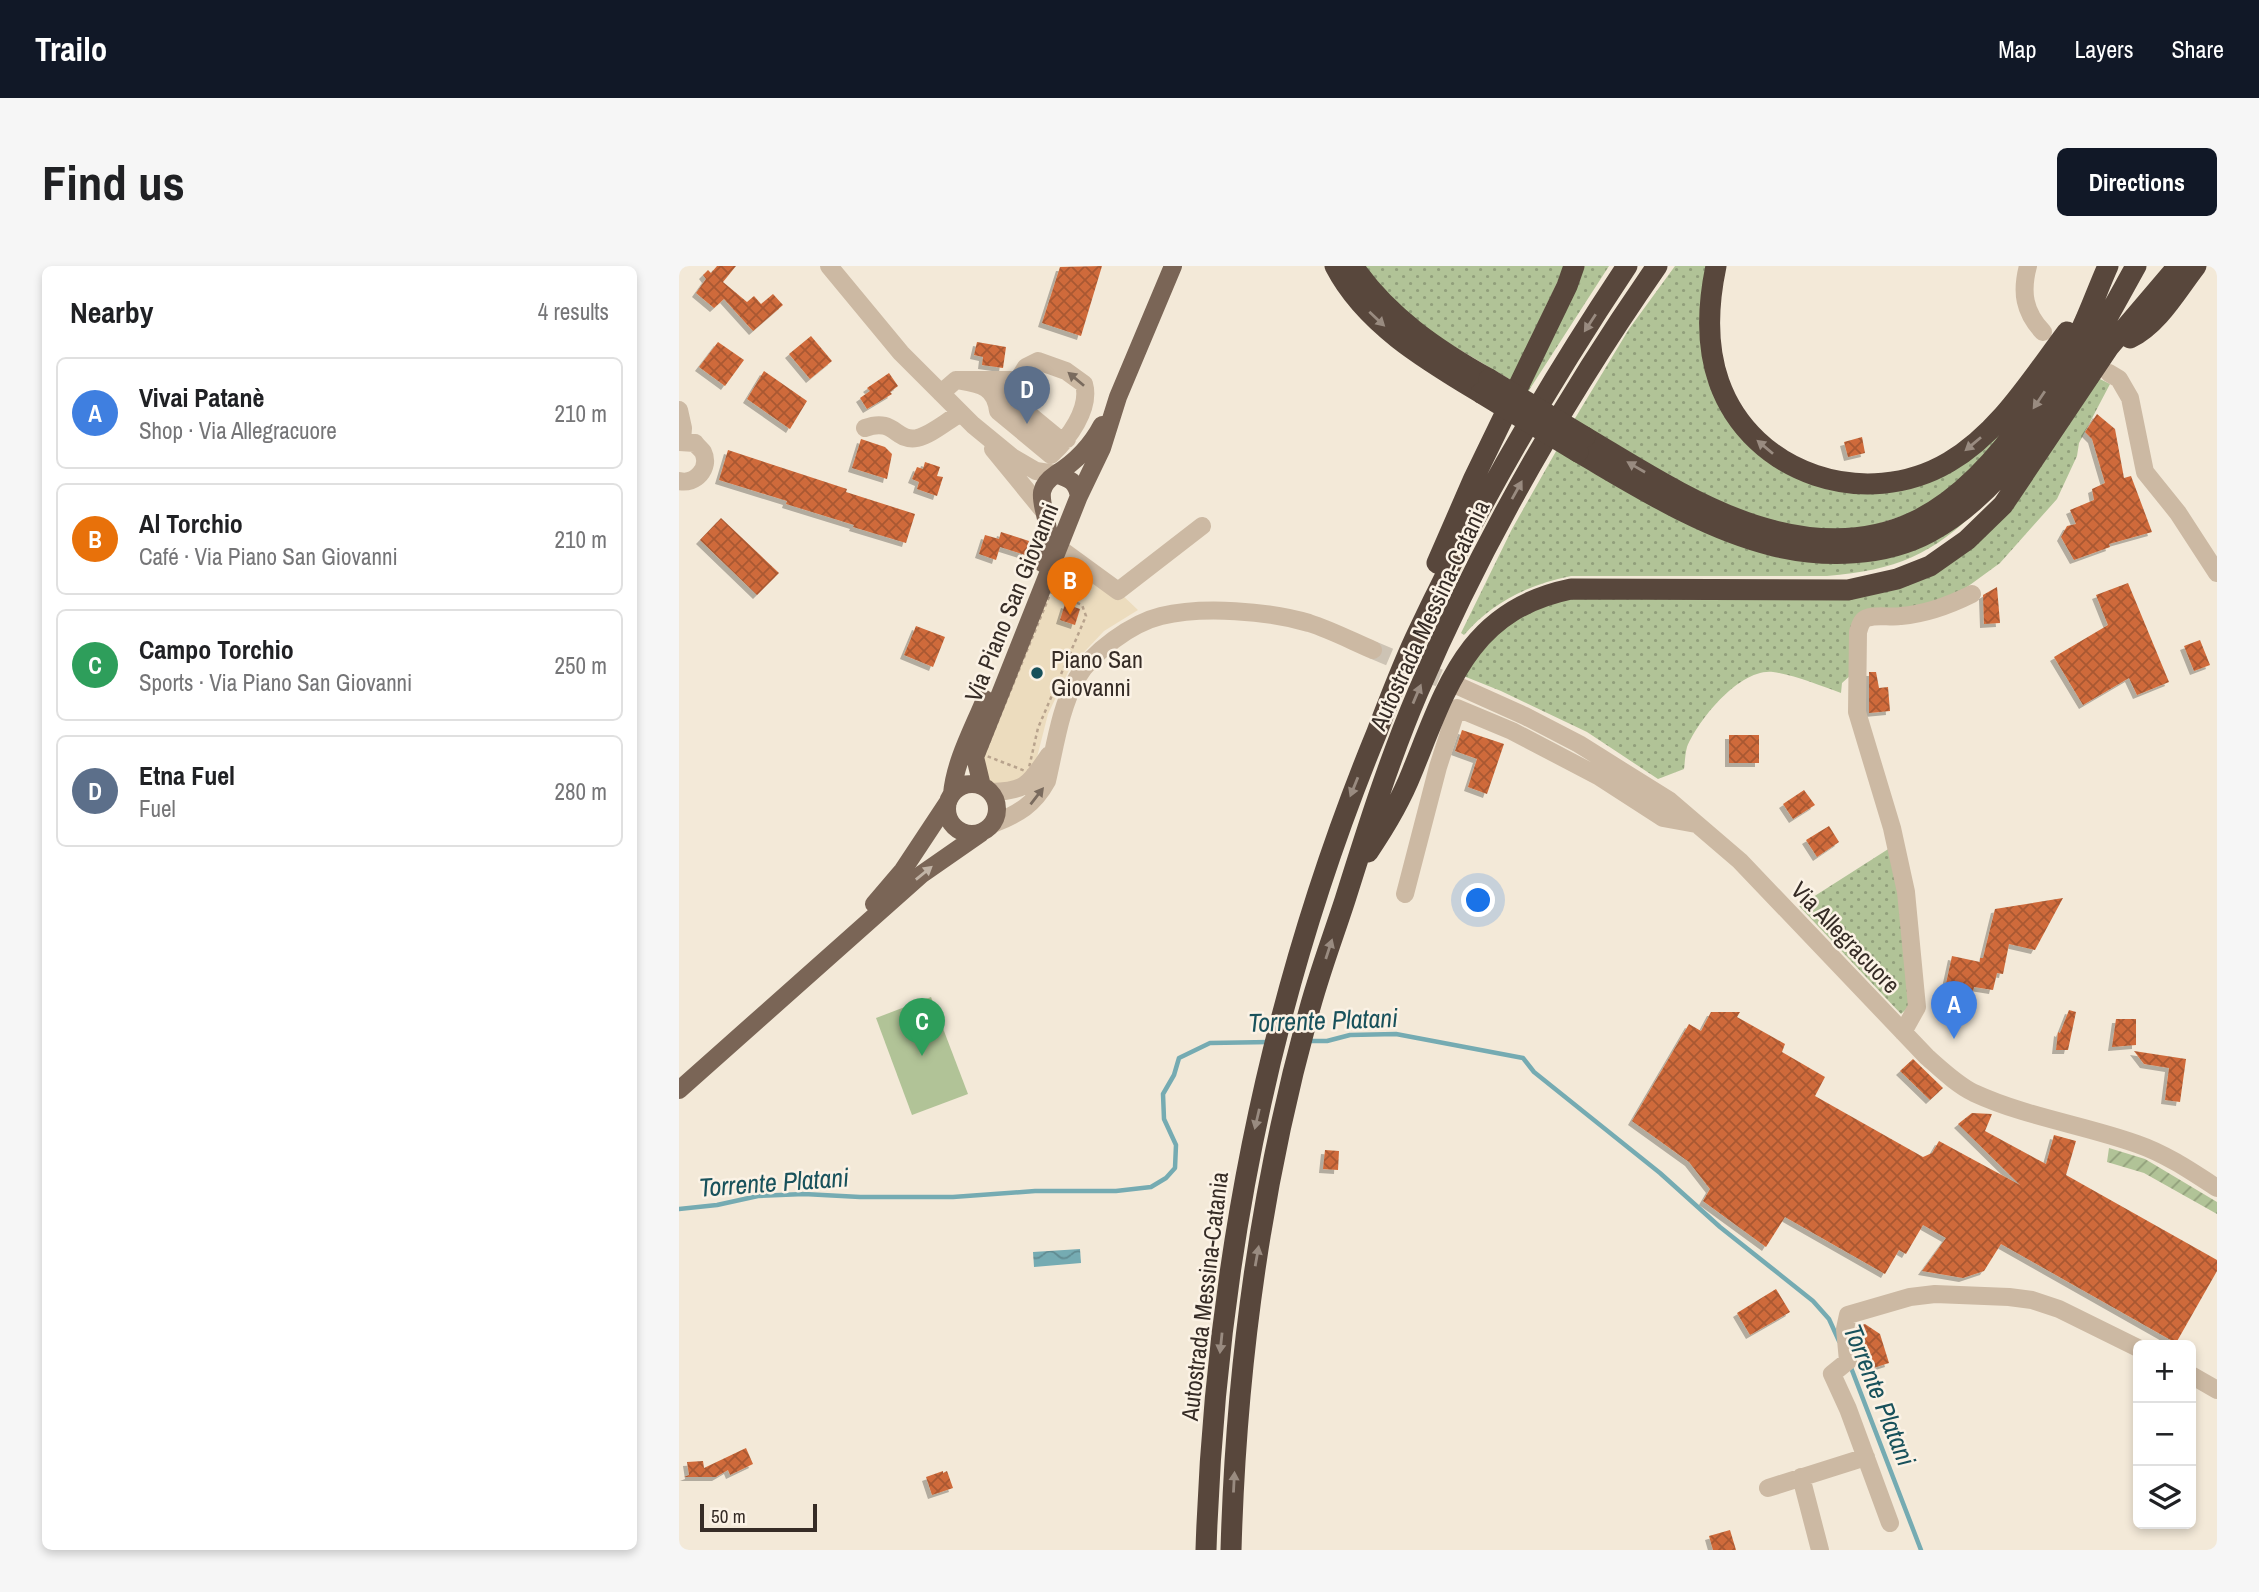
<!DOCTYPE html>
<meta charset="utf-8">
<style>
:root{--surface:#fff;--page:#f6f6f6;--text:#202124;--muted:#757577;--line:#e0e0e0;--accent:#111827}
body{margin:0;font-family:"Archivo Narrow",sans-serif;background:var(--page);color:var(--text)}
.controls{position:absolute;right:21px;bottom:21px;display:grid;overflow:hidden;border-radius:10px;box-shadow:0 4px 10px #0003}
.controls button{width:63px;height:63px;display:grid;place-items:center;padding:0;border:0;border-bottom:2px solid var(--line);background:var(--surface);color:var(--text);font:35px sans-serif}
.scale{position:absolute;left:21px;bottom:18px;width:117px;box-sizing:border-box;padding-left:7px;border:4px solid #362c26;border-top:0;font-size:19px;line-height:24px;white-space:nowrap;color:#362c26;-webkit-text-stroke:5px #fbf2e5;paint-order:stroke}
.you{position:absolute;left:800px;top:635px;width:24px;height:24px;margin:-18px;border:5px solid #fff;border-radius:50%;background:#1a73e8;box-shadow:0 0 0 10px #1a73e833}
.badge{display:grid;place-items:center;width:46px;height:46px;border-radius:50%;background:var(--accent);color:#fff;font-size:23px;font-weight:700}
.pin{position:absolute;translate:-50% -58px;filter:drop-shadow(0 2px 4px #0008)}
.pin::after{content:'';position:absolute;top:37px;width:24px;height:21px;background:inherit;clip-path:polygon(0 0,100% 0,50% 100%)}
.list{margin:0;padding:0;list-style:none}
h2{display:flex;justify-content:space-between;align-items:center;height:91px;margin:0;padding:0 28px;font-size:30px}
h2 small{font-size:23px;font-weight:400;color:var(--muted)}
.list li{display:grid;grid-template-columns:46px 1fr auto;gap:21px;align-items:center;box-sizing:border-box;height:112px;margin:0 14px 14px;padding:0 14px;border:2px solid var(--line);border-radius:10px}
.list b{display:block;font-size:26px;white-space:nowrap}
.list p{margin:0;font-size:23px;white-space:nowrap;color:var(--muted)}
.list em{font-size:23px;font-style:normal;color:var(--muted)}
.icon{flex:none;width:38px;height:38px;fill:none;stroke:currentColor;stroke-width:2;stroke-linecap:round;stroke-linejoin:round}
.map{position:relative;flex:none;width:1538px;height:1284px;overflow:hidden;border-radius:10px}
header{display:flex;align-items:center;gap:42px;box-sizing:border-box;height:98px;padding:0 35px;background:var(--accent);color:#fff}
header strong{font-size:33px}
nav{display:flex;gap:38px;margin-inline-start:auto;font-size:24px}
.intro{display:flex;align-items:center;justify-content:space-between;box-sizing:border-box;height:168px;padding:0 42px}
h1{margin:0;font-size:49px}
.button{padding:18px 32px;border-radius:10px;background:var(--accent);color:#fff;font-size:24px;font-weight:700}
main{display:flex;gap:42px;padding:0 42px}
aside{flex:1;background:var(--surface);border-radius:10px;box-shadow:0 4px 10px #0003}
.map>svg:first-child{display:block}
.grass{fill:url(#grass-dots)}
.garden{fill:url(#garden-furrows)}
.pitch{fill:#b1c397}
.plaza{fill:#ecdcbe}
.water{fill:url(#water-waves)}
.lines{fill:none;stroke-linecap:round;stroke-linejoin:round}
.stream{stroke:#75abb2;stroke-width:4.5}
.building{fill:url(#building-cross-hatch);filter:url(#shadow)}
.minor-tunnel{stroke:#cdc3b4;stroke-width:18;stroke-dasharray:18 9;stroke-linecap:butt}
.path{stroke:#b8a38d;stroke-width:2.5;stroke-dasharray:3.5 3.5;stroke-linecap:butt}
.minor{stroke:#ccb9a3;stroke-width:18}
.major{stroke:#7a6556;stroke-width:18}
.highway{stroke:#58473c;stroke-width:21}
.highway-bridge{stroke:#58473c;stroke-width:21}
.oneway{fill:#998b80}
.oneway2{fill:#7a6b5e}
.oneway3{fill:#c1b3a5}
.poi-dot{fill:#18515b;stroke:#fbf2e5;stroke-width:2.5}
.labels{text-anchor:middle;dominant-baseline:central;stroke-width:5;stroke-linejoin:round;paint-order:stroke}
.street-label{font-size:24px;fill:#362c26;stroke:#fbf2e5}
.poi-label{font-size:24px;fill:#362c26;stroke:#fbf2e5;text-anchor:start}
.water-label{font-size:26px;font-style:italic;fill:#18515b;stroke:#fbf2e5}
</style>
<header>
<strong>Trailo</strong>
<nav><a>Map</a><a>Layers</a><a>Share</a></nav>
</header>
<div class="intro"><h1>Find us</h1><a class="button">Directions</a></div>
<main>
<aside>
<h2>Nearby<small>4 results</small></h2>
<ul class="list">
<li><span class="badge" style="background:#3f7fe0">A</span><div><b>Vivai Patanè</b><p>Shop · Via Allegracuore</p></div><em>210 m</em></li>
<li><span class="badge" style="background:#e8710a">B</span><div><b>Al Torchio</b><p>Café · Via Piano San Giovanni</p></div><em>210 m</em></li>
<li><span class="badge" style="background:#2e9e5b">C</span><div><b>Campo Torchio</b><p>Sports · Via Piano San Giovanni</p></div><em>250 m</em></li>
<li><span class="badge" style="background:#5c6f8a">D</span><div><b>Etna Fuel</b><p>Fuel</p></div><em>280 m</em></li>
</ul>
</aside>
<div class="map">
<svg width="1538" height="1284" viewBox="0 0 1538 1284">
<defs>
<pattern id="grass-dots" width="8" height="8" patternUnits="userSpaceOnUse" patternTransform="scale(1.75)"><rect width="8" height="8" fill="#b1c397"/><path d="M2 2h.1M6 6h.1" fill="none" stroke="#919f7b" stroke-width="1.8" stroke-linecap="round"/></pattern>
<pattern id="garden-furrows" width="10" height="10" patternUnits="userSpaceOnUse" patternTransform="scale(1.75)"><rect width="10" height="10" fill="#b1c397"/><path d="M-1 1l2-2M0 10L10 0M9 11l2-2" fill="none" stroke="#919f7b"/></pattern>
<pattern id="water-waves" width="16" height="10" patternUnits="userSpaceOnUse" patternTransform="scale(1.75)"><rect width="16" height="10" fill="#75abb2"/><path d="M0 5q4-4 8 0t8 0" fill="none" stroke="#618b91"/></pattern>
<pattern id="building-cross-hatch" width="8" height="8" patternUnits="userSpaceOnUse" patternTransform="scale(1.75)"><rect width="8" height="8" fill="#cf6b3a"/><path d="M0 0l8 8M0 8l8-8" fill="none" stroke="#a95831"/></pattern>
<filter id="shadow"><feDropShadow dx="-4" dy="4" stdDeviation="0" flood-color="#0004"/></filter>
</defs>
<rect width="100%" height="100%" fill="#f3e9d8"/>
<path class="grass" d="M686 0H886L832 114 737 58 701 22Z
M903 0H930L827 160Z
M996 0H1029L1030 106 1116 206 1248 212 1365 105 1300 201 1249 241 1190 261 1155 264 1124 262 1079 251 1005 220 895 154 950 63Z
M1419 112 1431 118 1400 177 1398 190 1378 233 1321 297 1273 332 1240 342 1185 346 1173 408 1163 417 1162 427C1142 420 1115 409 1094 406 1061 402 1020 453 1008 481 1006 488 1006 496 1005 503L979 513 908 466 822 425 782 409 829 356 883 333 1150 331 1277 292Z
M880 180 1105 286 1310 232C1259 286 1222 304 1148 310H892C851 318 813 336 785 369L782 367 833 263Z
M1214 580 1233 738 1222 748 1120 640Z"/>
<path class="garden" d="M1430 882 1466 893 1538 936V948L1465 907 1428 896Z"/>
<path class="pitch" d="M252 731 289 828 233 849 197 752Z"/>
<path class="plaza" d="M380 282 439 325 459 344 425 365 392 400 369 448 352 515 312 526 299 511 321 426Z"/>
<path class="water" d="M401 983 402 997 355 1001 354 986Z"/>
<g class="lines">
<path class="stream" d="M628 775H648L671 769 717 768 844 792 855 806 981 907 1041 961 1134 1035 1150 1053 1160 1075
M0 943 38 939 79 930 125 928 181 931H274L356 925H437L472 921 487 912 496 902 497 879 485 853 484 828 495 809 500 792 531 777 591 776
M1171 1099 1242 1284"/>
</g>
<path class="building" d="M38 0H57L44 16 68 36 75 30 82 38 94 28 104 39 74 65 45 33 35 42 17 27 27 13 24 9 29 4 32 7Z
M423 0 402 70 363 57 381 1Z
M132 70 153 95 131 113 110 88Z
M39 76 65 94 46 120 20 101Z
M298 76 327 81 324 102 303 99 304 91 295 89Z
M85 105 128 135 111 163 68 133Z
M210 107 219 120 211 126 213 128 188 143 181 132 191 125 188 122Z
M1418 148 1436 163 1445 212 1452 210 1473 266 1430 278 1431 281 1395 294 1382 271 1388 260 1397 258 1391 244 1415 234 1413 223 1426 217 1413 173 1406 166Z
M1183 171 1186 187 1169 191 1165 176Z
M182 173 206 181 213 188 208 213 173 202Z
M49 184 168 223 167 226 236 248 227 277 174 261 175 259 107 238 108 235 40 214Z
M246 196 261 201 258 210 264 211 258 230 238 223 240 216 233 213 238 201 244 203Z
M42 252 100 307 78 329 21 274Z
M322 266 350 275 346 289 321 281 317 294 300 288 306 269 320 273Z
M1449 317 1490 416 1458 429 1450 412 1404 439 1375 391 1429 359 1417 329Z
M1318 321 1321 357 1305 358 1304 329Z
M386 338 401 343 396 359 381 354Z
M237 360 266 371 254 401 225 389Z
M1521 374 1531 399 1515 405 1505 380Z
M1190 406H1197L1200 422 1209 421 1211 445 1190 447Z
M783 464 825 478 808 528 789 521 798 493 776 485Z
M1050 469H1080V497H1050Z
M1125 524 1136 539 1114 553 1104 538Z
M1150 560 1160 576 1138 591 1127 574Z
M1384 632 1356 684 1330 678 1324 708 1318 707 1314 724 1295 721 1289 751 1261 745 1273 690 1301 696V692H1304L1316 643Z
M1390 744 1397 746 1389 784H1377L1379 766 1381 767Z
M1032 746H1061L1058 751 1106 778 1103 786 1146 811 1136 830 1244 891 1253 887 1260 875 1341 919 1279 858 1293 847 1313 848 1306 865 1367 898 1375 869 1397 875 1387 909 1538 994V1005L1497 1077 1322 978 1305 1005 1284 1012 1243 1005 1267 972 1244 959 1227 988 1220 984 1206 1008 1106 951 1087 981 1024 935 1031 923 1010 896 953 855 1010 758 1022 765Z
M1437 753H1457V779L1433 781Z
M1455 785 1507 793 1501 836 1486 834 1490 802 1465 798Z
M1234 793 1264 822 1251 834 1221 805Z
M646 884 660 885 659 904 644 903Z
M1097 1023 1111 1046 1071 1069 1058 1047Z
M1186 1058 1201 1068 1210 1097 1188 1104 1177 1064 1178 1061Z
M67 1182 74 1198 51 1209 49 1204 37 1211H5L10 1209 8 1196 24 1195 25 1202Z
M264 1205V1207L268 1205 274 1222 253 1229 247 1211Z
M1051 1264 1057 1284H1034L1030 1270Z"/>
<g class="lines">
<path class="minor-tunnel" d="M694 384 777 419"/>
<path class="path" d="M372 326 403 339 407 350 359 462 349 506 305 489Z
M394 335 403 320"/>
<path class="minor" d="M150 0 222 87 294 159 333 191 357 205 377 208
M1349 0C1342 26 1345 46 1364 66
M1430 107 1440 113 1451 132 1466 206 1499 247 1538 307
M262 127 277 114H339L347 101 359 95 387 105 405 118C412 143 389 173 372 189L319 145C316 119 300 118 277 114
M317 132 329 131 381 174 388 173
M0 144 4 162 3 175
M186 162C216 151 216 176 238 172 252 169 269 154 282 147
M0 176 16 177C18 180 22 183 24 186 32 202 16 219 0 215
M314 183 363 243
M380 282 439 325 523 260
M777 419 846 450 900 478 991 535 1061 595 1248 791C1263 804 1277 818 1295 827 1347 851 1405 859 1458 878 1487 888 1512 905 1538 922
M312 526C348 525 350 518 370 489
M314 558C339 548 355 539 368 515 376 481 381 442 398 412 413 386 453 357 482 350 524 340 589 345 630 357 652 364 673 375 694 384
M726 628 759 501 778 442 833 465 919 510 984 552 1017 558
M1224 766 1238 741 1227 626 1213 562 1178 446 1179 366C1181 360 1182 354 1188 352 1198 348 1212 352 1222 350 1246 348 1271 339 1293 328
M1512 1109 1538 1124
M1122 1211 1141 1284
M1089 1222 1187 1191
M1211 1257 1169 1143 1153 1108 1169 1095 1166 1063 1169 1049 1231 1031 1256 1028 1330 1031 1353 1034 1380 1043 1459 1082"/>
<path class="major" d="M377 208C398 195 412 180 423 159
M363 297C368 285 371 271 368 258 364 235 355 223 377 208 391 213 397 215 400 230
M268 543a25 25 0 1 1 50 0a25 25 0 1 1-50 0Z
M303 520 296 491 400 230 423 182 439 131 494 0
M273 528C276 495 294 463 306 433
M195 638 224 604 269 536
M0 824 243 608 302 567"/>
<path class="highway" d="M656 0C686 58 747 94 802 127
M674 0C708 50 758 84 810 113
M1037 0C1029 38 1027 79 1040 116 1073 209 1187 245 1270 196 1320 167 1354 111 1388 66
M1451 72C1479 59 1499 23 1517 0
M906 171C960 203 1015 239 1075 259 1203 300 1281 248 1352 144 1369 120 1386 95 1400 68 1411 46 1419 22 1429 0
M899 186C961 222 1025 263 1095 280 1146 292 1205 291 1251 266 1342 217 1408 88 1457 0
M758 297 795 212 888 20 895 0
M689 586C706 561 722 534 733 506 768 420 789 344 892 323L1169 324 1218 313 1251 300 1288 274 1324 239 1430 81 1499 0
M527 1284C536 1003 591 726 698 466 711 432 724 397 740 364 800 237 870 117 948 0
M552 1284C557 1105 581 925 628 753 638 713 653 674 666 634 688 564 710 494 739 426 803 276 885 134 978 0"/>
<path class="highway-bridge" d="M810 113 906 171
M802 127 899 186"/>
</g>
<defs><path id="oneway-solid" d="M-6-.8H1V-3.2L6.5 0L1 3.2V.8H-6Z" transform="scale(1.75)"/></defs>
<g class="oneway">
<use href="#oneway-solid" transform="translate(698 53) rotate(43)"/>
<use href="#oneway-solid" transform="translate(911 57) rotate(123)"/>
<use href="#oneway-solid" transform="translate(1360 134) rotate(124)"/>
<use href="#oneway-solid" transform="translate(1294 178) rotate(140)"/>
<use href="#oneway-solid" transform="translate(1086 181) rotate(-140)"/>
<use href="#oneway-solid" transform="translate(957 201) rotate(-150)"/>
<use href="#oneway-solid" transform="translate(838 224) rotate(-61)"/>
<use href="#oneway-solid" transform="translate(738 428) rotate(-67)"/>
<use href="#oneway-solid" transform="translate(675 521) rotate(112)"/>
<use href="#oneway-solid" transform="translate(650 683) rotate(-72)"/>
<use href="#oneway-solid" transform="translate(578 853) rotate(103)"/>
<use href="#oneway-solid" transform="translate(578 990) rotate(-80)"/>
<use href="#oneway-solid" transform="translate(542 1077) rotate(96)"/>
<use href="#oneway-solid" transform="translate(555 1216) rotate(-87)"/>
</g>
<g class="oneway2">
<use href="#oneway-solid" transform="translate(397 113) rotate(-140)"/>
<use href="#oneway-solid" transform="translate(358 530) rotate(-52)"/>
</g>
<use class="oneway3" href="#oneway-solid" transform="translate(245 607) rotate(-39)"/>
<circle class="poi-dot" cx="358" cy="407" r="7"/>
<g class="labels">
<g class="street-label">
<text transform="translate(332 336) rotate(-68)">Via Piano San Giovanni</text>
<text transform="translate(750 349) rotate(-65)">Autostrada Messina-Catania</text>
<text transform="translate(1167 671) rotate(46)">Via Allegracuore</text>
<text transform="translate(525 1030) rotate(-83)">Autostrada Messina-Catania</text>
</g>
<g class="poi-label">
<text x="372" y="393">Piano San<tspan x="372" dy="28">Giovanni</tspan></text>
</g>
<g class="water-label">
<text transform="translate(644 754) rotate(-2)">Torrente Platani</text>
<text transform="translate(95 916) rotate(-4)">Torrente Platani</text>
<text transform="translate(1201 1129) rotate(68)">Torrente Platani</text>
</g>
</g>
</svg>
<div class="controls">
<button>+</button>
<button>−</button>
<button><svg class="icon" aria-label="layers" viewBox="0 0 24 24"><path d="M12 4l9 5-9 5-9-5zM3 14l9 5 9-5"/></svg></button>
</div>
<div class="scale">50 m</div>
<div class="you"></div>
<div class="pin badge" style="left:1275px;top:773px;background:#3f7fe0">A</div>
<div class="pin badge" style="left:391px;top:349px;background:#e8710a">B</div>
<div class="pin badge" style="left:243px;top:790px;background:#2e9e5b">C</div>
<div class="pin badge" style="left:348px;top:158px;background:#5c6f8a">D</div>
</div>
</main>
